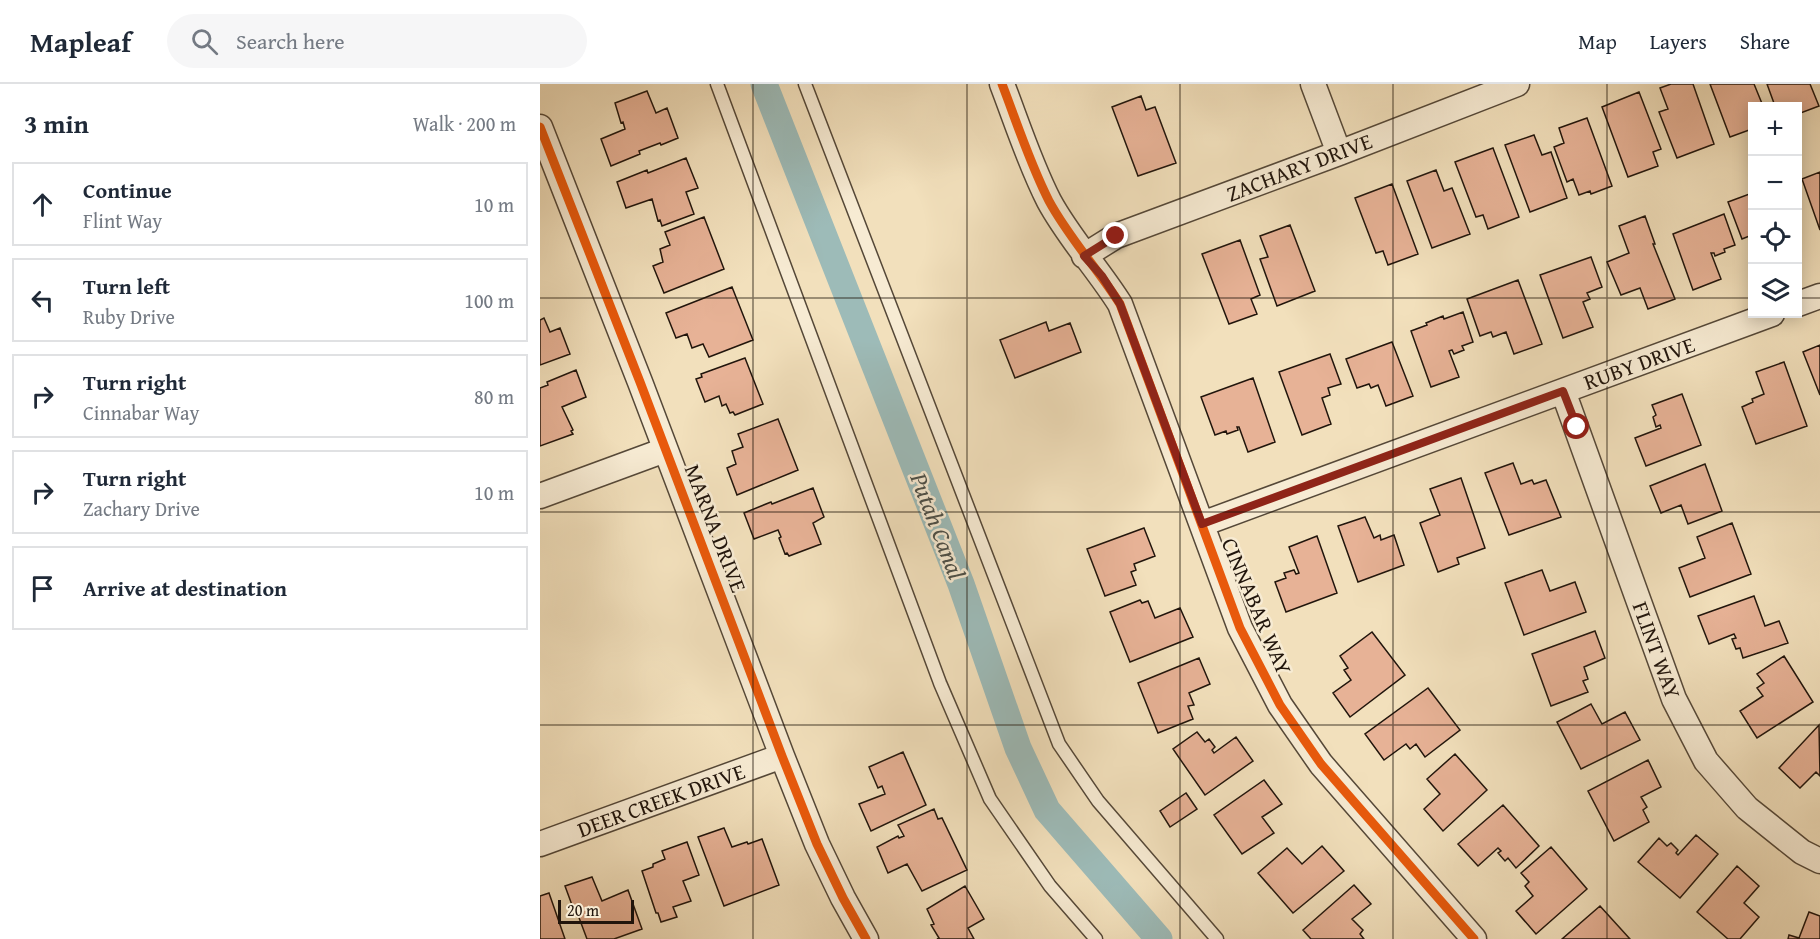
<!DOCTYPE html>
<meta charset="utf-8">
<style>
:root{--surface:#fff;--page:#f6f6f7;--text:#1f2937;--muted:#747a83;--line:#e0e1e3}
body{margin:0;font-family:"Gentium Book Plus",serif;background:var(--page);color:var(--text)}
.controls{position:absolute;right:18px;top:18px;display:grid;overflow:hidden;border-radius:0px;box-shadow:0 3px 15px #0003}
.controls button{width:54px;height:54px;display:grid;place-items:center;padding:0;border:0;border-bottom:2px solid var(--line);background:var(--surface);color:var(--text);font:30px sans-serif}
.scale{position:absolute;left:18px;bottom:15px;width:76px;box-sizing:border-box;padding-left:6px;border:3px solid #21150c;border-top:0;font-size:16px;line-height:21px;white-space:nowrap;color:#21150c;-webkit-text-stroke:4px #f7ebd3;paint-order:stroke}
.stop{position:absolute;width:18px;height:18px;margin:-14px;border:4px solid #8f2418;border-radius:50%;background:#fff}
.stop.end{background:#8f2418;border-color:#fff;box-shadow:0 2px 6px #0008}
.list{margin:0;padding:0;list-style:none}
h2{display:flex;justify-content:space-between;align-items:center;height:78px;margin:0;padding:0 24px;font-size:26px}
h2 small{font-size:20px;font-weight:400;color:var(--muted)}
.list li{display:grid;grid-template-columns:39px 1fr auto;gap:18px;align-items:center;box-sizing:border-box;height:84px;margin:0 12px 12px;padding:0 12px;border:2px solid var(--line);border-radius:0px}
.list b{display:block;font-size:22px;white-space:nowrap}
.list p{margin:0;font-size:20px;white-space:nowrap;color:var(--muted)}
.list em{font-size:20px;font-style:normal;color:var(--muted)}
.icon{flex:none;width:33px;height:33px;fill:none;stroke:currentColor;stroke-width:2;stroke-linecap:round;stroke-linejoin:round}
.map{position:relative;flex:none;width:1280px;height:855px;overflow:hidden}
header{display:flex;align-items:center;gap:36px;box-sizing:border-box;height:84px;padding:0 30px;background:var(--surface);border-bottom:2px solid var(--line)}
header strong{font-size:28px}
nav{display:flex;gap:33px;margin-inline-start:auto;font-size:21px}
.search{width:420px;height:54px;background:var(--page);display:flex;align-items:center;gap:15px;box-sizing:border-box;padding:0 21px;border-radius:33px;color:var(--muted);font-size:22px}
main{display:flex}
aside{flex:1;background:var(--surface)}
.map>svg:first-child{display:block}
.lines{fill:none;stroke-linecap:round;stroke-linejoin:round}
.canal{stroke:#9dbbb8;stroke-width:27}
.building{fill:#e7b296;stroke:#21150c;stroke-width:1.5}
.lane-casing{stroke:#554838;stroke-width:15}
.street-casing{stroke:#554838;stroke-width:27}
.lane{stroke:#f7ebd3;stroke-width:12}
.street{stroke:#f7ebd3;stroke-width:24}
.cycleway-casing{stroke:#f7ebd3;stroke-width:13}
.cycleway{stroke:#e8590c;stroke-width:9}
.route{stroke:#8f2418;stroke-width:8}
.grid{fill:none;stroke:#21150c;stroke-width:1.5;stroke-opacity:0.55}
.labels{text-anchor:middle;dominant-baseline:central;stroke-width:5;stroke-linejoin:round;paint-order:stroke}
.street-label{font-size:22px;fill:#21150c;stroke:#f7ebd3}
.water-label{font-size:24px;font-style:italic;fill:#4c4f48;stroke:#f7ebd3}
</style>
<header>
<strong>Mapleaf</strong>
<div class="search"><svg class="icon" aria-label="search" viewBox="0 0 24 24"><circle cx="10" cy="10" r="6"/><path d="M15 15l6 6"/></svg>Search here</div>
<nav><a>Map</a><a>Layers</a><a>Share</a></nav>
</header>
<main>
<aside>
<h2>3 min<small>Walk · 200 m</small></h2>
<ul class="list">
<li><svg class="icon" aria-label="ahead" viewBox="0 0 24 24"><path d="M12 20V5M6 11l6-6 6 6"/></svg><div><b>Continue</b><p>Flint Way</p></div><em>10 m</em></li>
<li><svg class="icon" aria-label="left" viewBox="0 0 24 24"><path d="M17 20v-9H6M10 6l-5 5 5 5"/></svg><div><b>Turn left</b><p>Ruby Drive</p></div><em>100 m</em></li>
<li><svg class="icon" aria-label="right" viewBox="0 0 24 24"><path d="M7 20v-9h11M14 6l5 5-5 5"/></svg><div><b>Turn right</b><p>Cinnabar Way</p></div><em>80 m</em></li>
<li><svg class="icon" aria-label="right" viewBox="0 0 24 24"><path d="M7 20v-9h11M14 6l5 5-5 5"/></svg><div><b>Turn right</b><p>Zachary Drive</p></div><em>10 m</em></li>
<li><svg class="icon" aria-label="arrive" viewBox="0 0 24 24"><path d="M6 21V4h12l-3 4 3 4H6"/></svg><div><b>Arrive at destination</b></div></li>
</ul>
</aside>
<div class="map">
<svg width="1280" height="855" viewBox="0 0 1280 855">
<rect width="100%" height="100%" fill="#f2e0bc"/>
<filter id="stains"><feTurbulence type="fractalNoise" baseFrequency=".00333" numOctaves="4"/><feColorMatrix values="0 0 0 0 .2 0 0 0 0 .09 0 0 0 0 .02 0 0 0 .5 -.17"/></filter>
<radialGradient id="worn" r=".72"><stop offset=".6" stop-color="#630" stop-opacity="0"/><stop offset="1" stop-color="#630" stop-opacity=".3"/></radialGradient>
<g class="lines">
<path class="canal" d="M224 0 421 500 478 664 507 726 619 855"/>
</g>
<path class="building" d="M1131 0H1153L1174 60 1137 74 1119 28 1128 25 1120 4Z
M1170 0H1214L1223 22H1212V28L1210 29 1212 37V45L1190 53Z
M1227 0H1270L1279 22 1258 30V22H1244L1242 19 1235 22Z
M107 7 116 29 127 24 138 54 121 61 120 59 99 67 100 70 71 82 61 55 85 45 83 38 81 39 75 19Z
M1099 8 1121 65 1113 68 1118 82 1088 93 1062 23Z
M601 12 606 26 615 23 636 79 598 92 572 23Z
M1047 34 1072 102 1051 110 1050 107 1039 111 1033 95 1027 98 1014 63 1024 59 1019 44Z
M994 51 1002 71 1011 68 1027 114 990 128 965 61Z
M953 64 979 133 948 145 943 131 936 133 915 78Z
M146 74 158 104 146 108 154 130 122 142 120 136 118 137 112 115 86 124 77 98 107 86 108 89Z
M896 86 904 107 912 104 930 150 892 164 867 97Z
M1280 88V146L1262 95Z
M852 100 878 170 848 181 843 167 836 169 815 114Z
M1212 109V151L1202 155 1188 118Z
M1184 130 1195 161 1184 165 1185 168 1175 172 1174 169H1171L1181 195 1153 206 1133 150Z
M1105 132 1115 160H1113L1135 215 1108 225 1100 204 1081 211 1067 178 1089 169 1079 142Z
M164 133 184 185 124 209 113 182 123 178 120 165 130 161 125 148Z
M750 141 775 207 737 222 720 175 728 173 720 152Z
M700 156 720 211 711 215 717 230 689 240 662 170Z
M1051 173 1062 203 1047 209 1050 215 1043 218 1053 243 1023 254 1000 191Z
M978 196 1002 260 974 270 966 248 953 253 951 248 940 252 927 215Z
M192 203 213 256 169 273 163 260 152 264 147 250 136 254 126 229Z
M923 228 933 258 922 262 924 266 914 270 912 266 909 267 919 293 891 303 871 247 887 241 886 239 903 232 904 235Z
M4 234 10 248 20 244 30 270 0 281V236Z
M506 238 509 247 530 239 541 268 475 294 460 256Z
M852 258 873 312 846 322 838 301 831 304 829 300 817 304 806 275Z
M1280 261V311L1263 268Z
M790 270 801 300 788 304 790 311 782 314 791 340 762 351 739 288Z
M205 274 223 320 195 331 193 328 190 329 186 320 182 322 179 312 165 318 156 295 162 293 161 290Z
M1244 278 1267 342 1216 360 1202 323 1213 318 1212 315 1224 310 1216 288Z
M36 286 46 313 22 323 33 346 31 347 33 350 0 362V304L8 301 7 298Z
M713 294 735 358 708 368 699 343H697L698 346 687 350 686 347 675 351 661 313Z
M1142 310 1161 361 1106 382 1095 354 1121 344 1120 341 1116 343 1113 333 1116 331 1112 321Z
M238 335 258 386 197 411 187 384 196 380 192 367 203 363 198 350Z
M973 379 981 400 992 396 994 400 1006 396 1021 433 969 451 945 389Z
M1165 380 1182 427 1148 440 1141 421 1121 429 1110 402Z
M921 394 945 464 917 474 919 480 898 488 880 439 900 431 890 405Z
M273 404 284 433 273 439 281 460 249 472 247 469 245 470 239 454 241 453 238 446 214 455 204 429 231 418 232 420Z
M825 433 834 454 840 451 841 456 854 451 864 481 818 498 798 442Z
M1192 439 1211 490 1150 513 1139 484 1165 474 1157 453Z
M604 444 615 472 594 480 596 486 591 488 596 501 565 512 547 465Z
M777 452 797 509 746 528 735 498 746 494 744 489 754 486 756 490 759 489 749 463Z
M1002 486 1010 507 1035 498 1046 528 984 551 965 499Z
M1214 512 1225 542 1239 537 1248 559 1203 574 1200 564 1196 565 1192 555 1196 554 1194 550 1169 560 1158 532Z
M600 516 602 519 608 517 615 534 640 524 653 553 590 578 570 528Z
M1055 547 1065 574 1044 583 1048 595 1043 597 1048 608 1011 622 992 570Z
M832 548 865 591 810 633 793 609 811 596 804 586 808 584 800 572Z
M1244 572 1273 618 1217 654 1200 627 1223 612 1217 604 1224 599 1217 590Z
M659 574 670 600 649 609 654 621 648 622 653 635 618 649 598 599Z
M888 604 920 646 885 673 876 660 870 665 866 660 844 676 825 650Z
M1051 620 1062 640 1085 628 1100 656 1041 685 1017 638Z
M1279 641 1280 692 1276 688 1260 704 1239 684Z
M657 648 665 658 669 655 675 663 672 666 674 669 696 653 713 677 665 711 633 665Z
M363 668 386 721 331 747 319 720 345 710 342 702 338 704 329 683Z
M915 670 947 706 903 747 884 725 900 710 887 695Z
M1108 676 1121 703 1101 713 1107 723 1103 726 1109 738 1074 757 1048 707Z
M724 696 742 720 722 733 734 749 702 770 674 731Z
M646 709 657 725 630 743 620 727Z
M963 721 999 762 976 784 968 774 965 777 958 769 961 767 958 764 938 782 918 760Z
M394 725 398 735 402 734 427 786 382 807 367 780 348 789 337 763 358 752 359 754 364 752 358 741Z
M184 744 192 763 207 758 208 760 222 755 239 801 184 822 158 753Z
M1156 751 1178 770 1140 814 1098 778 1119 754 1127 762 1131 759 1138 766 1136 769 1138 771Z
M147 758 159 791 143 797 151 817 133 823 137 833 121 838 118 829H116L102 787 113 783V780L125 775 122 767Z
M782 762 804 787 753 829 718 789 747 764 762 780Z
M1011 763 1047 805 996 850 976 827 993 812 985 802 989 798 981 789Z
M1197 782 1219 802 1204 819 1219 833 1200 855H1188L1157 828Z
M52 793 62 817 88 806 102 845 74 855H47L38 831 36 832 25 802Z
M814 801 831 820 812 835 823 846 820 850 824 855H771L763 846Z
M425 802 444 835 428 844 434 855H397L399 854 391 841 394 840 387 825Z
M9 809 25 855H0V812Z
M1060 822 1090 855H1022Z
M1269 828 1280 832V855H1248L1249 851 1259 854Z"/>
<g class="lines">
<g class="lane-casing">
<path id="lane" d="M177 0 400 599 450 715 510 802 556 855
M265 0 519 660 558 717 677 855"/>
</g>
<g class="street-casing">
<path id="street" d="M462 0C477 39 490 80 509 117 529 154 558 185 580 220L700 544 740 621 781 680 934 855
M773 0 799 69
M0 43 100 298 242 672 277 760 303 814 326 855
M544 172 576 152 799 69 977 0
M1258 220 1280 212
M1023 307 1134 615 1166 677 1207 724 1262 768 1280 777
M0 412 125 366
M662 440 1232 230
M0 760 242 672"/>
</g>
<use href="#lane" class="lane"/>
<use href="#street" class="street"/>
<g class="cycleway-casing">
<path id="cycleway" d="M462 0C477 39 490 80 509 117 529 154 558 185 580 220L700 544 740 621 781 680 934 855
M0 43 100 298 242 672 277 760 303 814 326 855"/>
</g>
<use href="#cycleway" class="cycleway"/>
</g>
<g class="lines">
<path class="route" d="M576 152 544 172 562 192 580 220 662 440 1023 307 1037 343"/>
</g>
<path class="grid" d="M213 0V855M427 0V855M640 0V855M853 0V855M1067 0V855M0 214H1212M1258 214H1280M0 428H1280M0 641H1280"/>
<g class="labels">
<g class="street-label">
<text transform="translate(759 83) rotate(-21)">ZACHARY DRIVE</text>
<text transform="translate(1099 279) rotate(-20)">RUBY DRIVE</text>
<text transform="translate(176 444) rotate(69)">MARNA DRIVE</text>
<text transform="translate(717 522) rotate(67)">CINNABAR WAY</text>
<text transform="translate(1117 566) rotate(70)">FLINT WAY</text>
<text transform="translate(121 716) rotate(-20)">DEER CREEK DRIVE</text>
</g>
<g class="water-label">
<text transform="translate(398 442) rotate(69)">Putah Canal</text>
</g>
</g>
<rect width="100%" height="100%" filter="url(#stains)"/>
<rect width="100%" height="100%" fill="url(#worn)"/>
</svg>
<div class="controls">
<button>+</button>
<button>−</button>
<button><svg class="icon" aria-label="locate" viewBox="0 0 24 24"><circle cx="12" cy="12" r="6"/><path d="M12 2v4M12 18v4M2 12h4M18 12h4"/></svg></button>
<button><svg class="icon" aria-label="layers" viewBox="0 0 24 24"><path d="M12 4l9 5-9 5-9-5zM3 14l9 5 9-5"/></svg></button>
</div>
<div class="scale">20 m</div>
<div class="stop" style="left:1037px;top:343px"></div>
<div class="stop end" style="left:576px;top:152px"></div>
</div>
</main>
